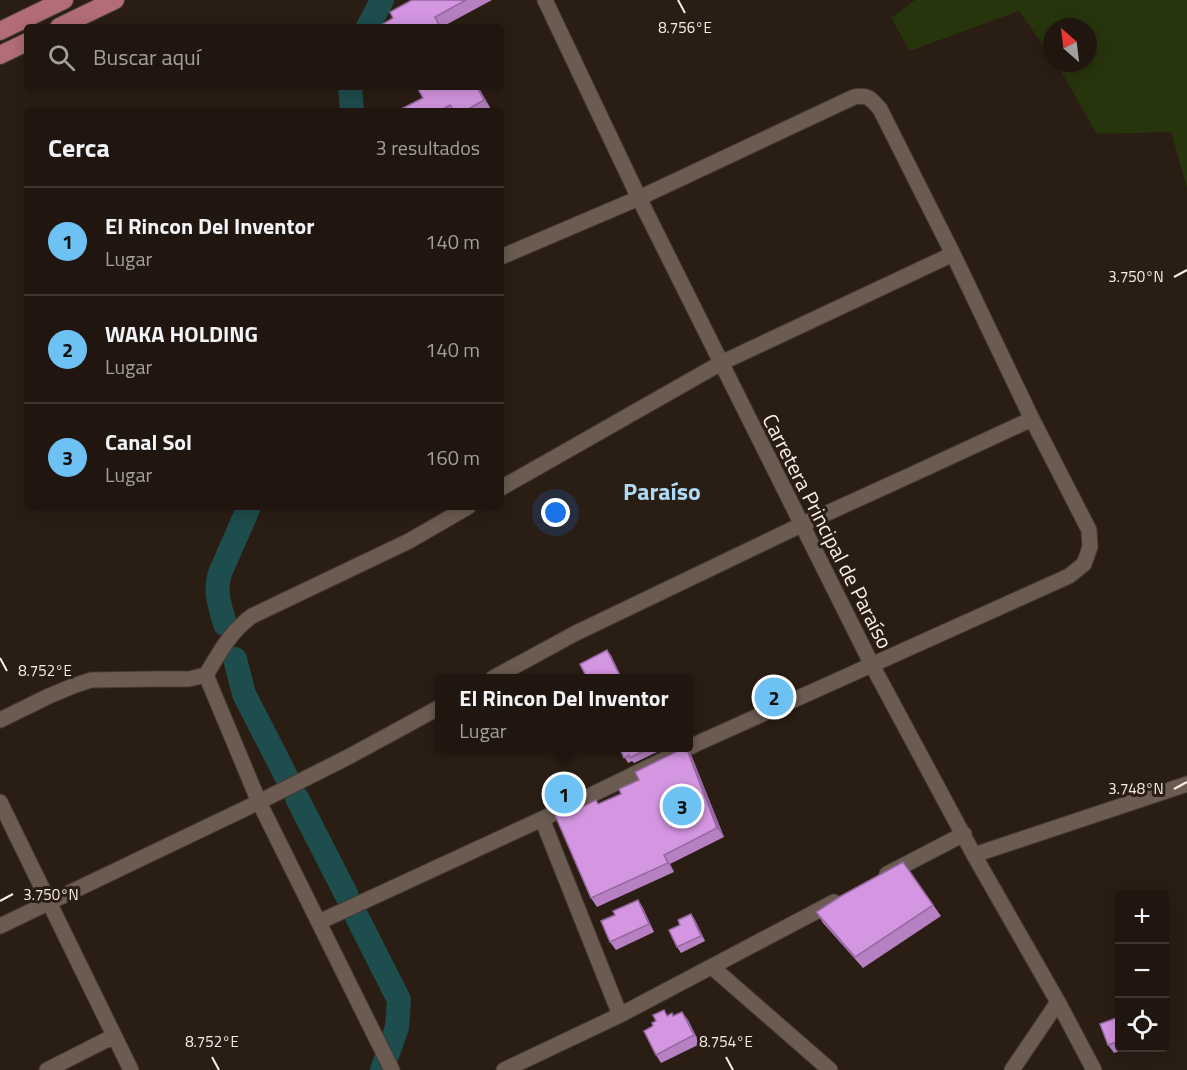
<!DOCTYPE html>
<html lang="es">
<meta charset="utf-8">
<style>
:root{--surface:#20160f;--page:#2d231d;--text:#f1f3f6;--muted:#a29f9e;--line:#3d352f;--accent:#6dc2f3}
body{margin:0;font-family:"Titillium Web",sans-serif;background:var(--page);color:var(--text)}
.controls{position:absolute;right:18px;bottom:18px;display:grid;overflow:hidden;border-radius:6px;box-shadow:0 3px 15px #0003}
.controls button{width:54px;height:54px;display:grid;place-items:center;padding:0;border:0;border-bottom:2px solid var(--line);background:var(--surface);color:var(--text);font:30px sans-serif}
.compass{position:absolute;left:1043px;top:18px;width:54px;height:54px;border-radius:50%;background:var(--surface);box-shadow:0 3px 15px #0003;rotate:332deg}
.you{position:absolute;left:556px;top:513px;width:21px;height:21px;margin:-15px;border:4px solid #fff;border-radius:50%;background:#1a73e8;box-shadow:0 0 0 9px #1a73e833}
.badge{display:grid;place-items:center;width:39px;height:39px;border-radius:50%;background:var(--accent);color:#111;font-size:20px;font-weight:700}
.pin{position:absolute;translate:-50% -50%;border:3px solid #fff;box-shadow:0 2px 6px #0006}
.popup{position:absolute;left:435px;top:674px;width:258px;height:78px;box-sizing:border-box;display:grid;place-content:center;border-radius:6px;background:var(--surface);filter:drop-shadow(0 2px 4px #0005);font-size:20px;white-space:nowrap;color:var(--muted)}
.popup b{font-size:22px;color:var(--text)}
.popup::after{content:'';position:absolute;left:50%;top:100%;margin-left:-12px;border:12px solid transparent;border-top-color:var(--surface)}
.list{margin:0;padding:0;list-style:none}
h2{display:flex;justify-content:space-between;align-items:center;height:78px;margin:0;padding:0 24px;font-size:26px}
h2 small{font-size:20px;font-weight:400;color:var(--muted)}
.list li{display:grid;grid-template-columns:39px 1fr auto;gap:18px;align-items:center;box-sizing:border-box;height:108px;padding:0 24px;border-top:2px solid var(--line)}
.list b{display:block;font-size:22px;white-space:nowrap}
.list p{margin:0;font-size:20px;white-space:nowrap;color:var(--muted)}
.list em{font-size:20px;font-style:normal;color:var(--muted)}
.icon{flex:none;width:33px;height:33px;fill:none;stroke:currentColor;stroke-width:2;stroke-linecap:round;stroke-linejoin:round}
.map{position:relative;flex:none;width:1187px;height:1070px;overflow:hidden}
.search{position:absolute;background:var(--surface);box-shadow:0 3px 15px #0003;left:24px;top:24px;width:480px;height:66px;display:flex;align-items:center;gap:15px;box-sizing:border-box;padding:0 21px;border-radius:6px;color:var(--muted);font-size:22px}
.panel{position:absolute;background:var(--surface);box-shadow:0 3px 15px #0003;left:24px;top:108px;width:480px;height:402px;border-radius:6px}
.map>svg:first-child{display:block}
.green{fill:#27350c}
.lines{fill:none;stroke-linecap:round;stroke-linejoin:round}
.river{stroke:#1e4d4d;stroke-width:24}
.minor-casing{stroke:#453a35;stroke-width:17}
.major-casing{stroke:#453a35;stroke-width:20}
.minor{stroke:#6b5b51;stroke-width:15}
.major{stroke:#b26d78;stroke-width:18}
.wall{fill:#b680c2}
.shaded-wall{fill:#94689e}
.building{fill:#d495e1;stroke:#94689e;stroke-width:1.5}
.ticks{fill:none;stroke:#faf0ea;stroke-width:2}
.labels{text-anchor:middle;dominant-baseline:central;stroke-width:6;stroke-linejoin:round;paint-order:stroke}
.street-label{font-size:21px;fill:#faf0ea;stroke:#2a1d14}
.quarter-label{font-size:24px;font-weight:bold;fill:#addaf5;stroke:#2a1d14}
.ticks-label{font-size:15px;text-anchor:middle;fill:#faf0ea;stroke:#2a1d14;stroke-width:6;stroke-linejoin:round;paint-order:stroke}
</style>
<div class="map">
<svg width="1187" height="1070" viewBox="0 0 1187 1070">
<rect width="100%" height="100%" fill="#2a1d14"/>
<path class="green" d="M915 0H1187V188L1171 132 1097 134 1056 63H1088V27H1052V57L1019 11 910 51 891 18Z"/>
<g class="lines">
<path class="river" d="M368 27 382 0
M350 87 352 111
M225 624C220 606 214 591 220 573L249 507
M235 659 244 694 286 776
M297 798 347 896
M357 917 399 1000 397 1027 382 1070"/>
<g class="minor-casing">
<path id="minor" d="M545 0 639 198 872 665 974 855 1058 1002 1094 1070
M501 488 721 363 953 254
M206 675 259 802 392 1070
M493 678 576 633 801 525 913 474 1032 419
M0 720 49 696 73 686 91 680 154 679H189L206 675C220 652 230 632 252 616L409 541 468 507
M0 802 131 1070
M542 819 620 1015
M974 855 1187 784
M887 874 964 834
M319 922 542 819 696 744 1069 576 1084 564 1090 547 1089 530 1032 419 953 254 880 109C871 99 868 94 854 97L639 198 501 257
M0 926 259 802 350 756 440 707
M712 967 830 1070
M47 1070 114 1036
M504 1070 620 1015 834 902
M1012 1070 1058 1002"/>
</g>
<g class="major-casing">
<path id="major" d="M59 27 115 0
M0 31 64 0
M0 55 27 42"/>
</g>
<use href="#minor" class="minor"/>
<use href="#major" class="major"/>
</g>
<path class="wall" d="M412 0H492L442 27H378L393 18Z
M417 87H481L479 88 492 111H397L423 98Z
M772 679 780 690 781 695 767 701 760 690Z
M619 747H655L657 752 634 763 632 761 628 763Z
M686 747 692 757 724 837 670 864 674 872 597 907 591 898 576 801 581 807 599 804 621 794Z
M565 775 569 780 575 792 556 801 552 796Z
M903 862 941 916 863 968 823 923 816 912Z
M638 900 643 908 654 932 616 950 610 942 615 915Z
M691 914 695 920 705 941 681 953 677 947 680 925Z
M682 1012 688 1020 700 1044 661 1063 656 1055 653 1026 668 1015 673 1016Z
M1119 1017V1047H1130L1114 1053 1108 1045Z"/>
<path class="shaded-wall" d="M477 87H478L492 111 484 100Z
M607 650 611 655 622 678H621Z
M772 679 780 690 781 695 773 684Z
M686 747 692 757 724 837 717 828Z
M664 855 670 864 674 872 668 863Z
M638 900 643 908 654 932 649 924Z
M691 914 695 920 705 941 701 936Z
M682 1012 688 1020 700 1044 694 1035Z"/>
<path class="building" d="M412 0H466L435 17 440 27H378L393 18 390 12Z
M417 87H477L484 100 465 111H454L450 105 440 111H397L423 98Z
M607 650 621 678H587L580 664Z
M772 679 773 684 760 690 757 684Z
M619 747H651L630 758 629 755 624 758Z
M686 747 717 828 664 855 668 863 591 898 554 813 576 801 580 808 596 800 598 804 621 794 619 789 639 780 635 772Z
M565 775 571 787 552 796 547 783Z
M903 862 933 905 855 957 816 912 841 896Z
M638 900 649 924 610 942 601 921 615 915 613 911Z
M691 914 701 936 677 947 669 930 680 925 678 920Z
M664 1010 667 1016 672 1013 673 1016 682 1012 694 1035 656 1055 644 1031 653 1026 652 1023 656 1021 653 1015Z
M1119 1017V1041L1108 1045 1100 1024Z"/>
<path class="ticks" d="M678 0 685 13M1174 277 1187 270M0 658 7 671M1174 789 1187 782M0 901 13 894M212 1057 219 1070M726 1057 733 1070"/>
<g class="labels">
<g class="street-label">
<text transform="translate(828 531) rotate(63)">Carretera Principal de Paraíso</text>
</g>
<g class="quarter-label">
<text x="662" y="491">Paraíso</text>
</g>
</g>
<g class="ticks-label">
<text x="685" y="33">8.756°E</text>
<text x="1136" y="282">3.750°N</text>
<text x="45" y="676">8.752°E</text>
<text x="1136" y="794">3.748°N</text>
<text x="51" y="900">3.750°N</text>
<text x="212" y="1047">8.752°E</text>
<text x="726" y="1047">8.754°E</text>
</g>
</svg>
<div class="controls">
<button>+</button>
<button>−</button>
<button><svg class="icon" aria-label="locate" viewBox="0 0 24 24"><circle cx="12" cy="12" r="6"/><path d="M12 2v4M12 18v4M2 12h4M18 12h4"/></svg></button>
</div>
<svg class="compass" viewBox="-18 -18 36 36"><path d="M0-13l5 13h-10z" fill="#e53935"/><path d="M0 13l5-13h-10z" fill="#a29f9e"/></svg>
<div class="you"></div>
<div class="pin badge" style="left:564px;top:794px">1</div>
<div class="popup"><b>El Rincon Del Inventor</b>Lugar</div>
<div class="pin badge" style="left:774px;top:697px">2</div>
<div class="pin badge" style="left:682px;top:806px">3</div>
<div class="search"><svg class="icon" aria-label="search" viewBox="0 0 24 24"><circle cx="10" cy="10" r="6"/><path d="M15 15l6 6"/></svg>Buscar aquí</div>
<section class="panel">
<h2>Cerca<small>3 resultados</small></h2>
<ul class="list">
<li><span class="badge">1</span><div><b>El Rincon Del Inventor</b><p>Lugar</p></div><em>140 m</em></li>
<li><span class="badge">2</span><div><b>WAKA HOLDING</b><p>Lugar</p></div><em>140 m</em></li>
<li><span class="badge">3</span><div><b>Canal Sol</b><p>Lugar</p></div><em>160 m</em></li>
</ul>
</section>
</div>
